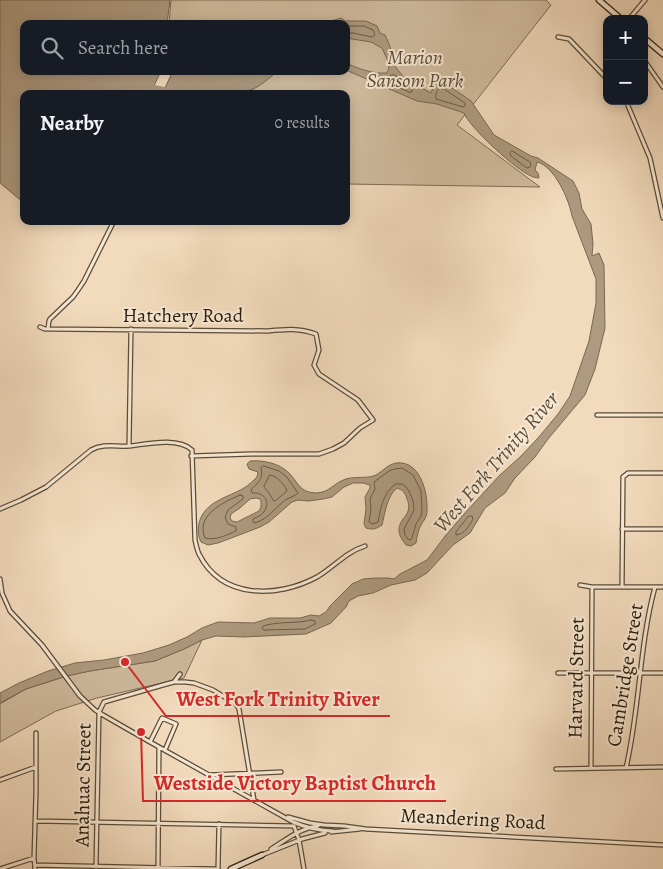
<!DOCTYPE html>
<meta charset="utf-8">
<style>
:root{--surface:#171b24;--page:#20242c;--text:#f1f3f6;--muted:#9ea1a6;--line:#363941}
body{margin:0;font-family:Alegreya,serif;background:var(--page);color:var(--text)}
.controls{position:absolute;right:15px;top:15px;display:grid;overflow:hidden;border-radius:10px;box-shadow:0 2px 12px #0003}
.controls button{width:45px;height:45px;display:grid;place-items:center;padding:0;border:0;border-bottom:1px solid var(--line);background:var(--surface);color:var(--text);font:25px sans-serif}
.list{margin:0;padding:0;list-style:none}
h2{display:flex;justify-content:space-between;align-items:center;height:65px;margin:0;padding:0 20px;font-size:21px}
h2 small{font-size:16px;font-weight:400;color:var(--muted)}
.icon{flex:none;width:28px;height:28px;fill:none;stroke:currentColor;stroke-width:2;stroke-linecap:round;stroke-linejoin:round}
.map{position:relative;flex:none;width:663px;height:869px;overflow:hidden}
.search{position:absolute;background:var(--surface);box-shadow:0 2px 12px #0003;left:20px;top:20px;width:330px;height:55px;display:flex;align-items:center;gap:12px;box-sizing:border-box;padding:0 18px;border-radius:10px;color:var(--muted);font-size:19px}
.panel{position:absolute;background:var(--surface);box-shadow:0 2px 12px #0003;left:20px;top:90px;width:330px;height:135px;border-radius:10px}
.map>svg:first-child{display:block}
.green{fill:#d0bb9f;stroke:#7c6c54}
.water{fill:#ae9a80;stroke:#796851;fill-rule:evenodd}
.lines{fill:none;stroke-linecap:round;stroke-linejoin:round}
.shore{stroke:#6c5b45;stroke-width:1}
.river{stroke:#ae9a80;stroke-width:5.5}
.street-casing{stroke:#5b4c37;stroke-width:5.5}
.secondary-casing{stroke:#291c0a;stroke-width:7}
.street{stroke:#f7e8d4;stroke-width:3}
.secondary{stroke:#f7e8d4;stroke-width:4.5}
.labels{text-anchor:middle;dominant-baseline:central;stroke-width:4;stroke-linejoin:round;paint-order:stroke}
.park-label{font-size:20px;font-style:italic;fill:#5b4c37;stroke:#f7e8d4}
.street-label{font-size:20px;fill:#291c0a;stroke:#f7e8d4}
.water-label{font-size:21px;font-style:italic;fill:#5e4e39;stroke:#f7e8d4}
.leader{fill:none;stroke:#d62828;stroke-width:2}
.callout-dot{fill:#d62828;stroke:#f7e8d4;stroke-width:2}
.callout-label{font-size:21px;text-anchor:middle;font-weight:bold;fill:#d62828;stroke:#f7e8d4;stroke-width:4;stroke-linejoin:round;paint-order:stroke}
</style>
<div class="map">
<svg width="663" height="869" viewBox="0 0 663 869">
<rect width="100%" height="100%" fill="#f2dbbd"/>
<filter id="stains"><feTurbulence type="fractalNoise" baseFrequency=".004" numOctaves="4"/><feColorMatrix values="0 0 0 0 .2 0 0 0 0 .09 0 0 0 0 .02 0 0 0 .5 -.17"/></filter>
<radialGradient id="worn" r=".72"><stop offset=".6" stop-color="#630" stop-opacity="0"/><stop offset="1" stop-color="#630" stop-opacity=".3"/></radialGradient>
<path class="green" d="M171 0H546L551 5 457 125 540 187 346 184V94H163L173 71H346V24H169Z
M202 640 184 678 97 698 56 711 0 742V704L26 689 70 675 90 671 155 661 184 649Z"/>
<path class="water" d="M0 0H170L167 24H24V71H161L150 94H24V203L0 183Z
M341 18 345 21H366L377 26 380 33 385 35C389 44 394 55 394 65L405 79 431 93 436 80 446 84 471 101 494 135 531 156 538 158 573 181 579 193 582 209 591 224 593 244 592 256 599 253 604 265 605 328 595 369 585 395 548 439 535 457 515 478 505 493 485 508 470 533 453 545 427 573 415 580 391 585 373 593 358 596 349 601 346 607 331 623 306 634 244 637 216 636 202 640 184 649 155 661 90 671 63 677 26 689 0 703V693L19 683 48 671 75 663 104 660 143 653 169 645 187 637 202 628 218 622 254 623 270 618H300L311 615 319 616 326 612 330 606 352 584 363 579 376 578H388L394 579 400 574 427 560 446 535 464 514 499 476 521 456 538 438 558 414 570 396 589 341 596 303V279L572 216C569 199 554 166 537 162L535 170 538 173 539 178C538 178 532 177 531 176 516 170 470 128 464 113L437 104 417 101 346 70V63C359 69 373 74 387 73L389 68 388 61 382 48 371 42 346 38V24H322Z
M173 71H278C263 83 254 93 235 92L232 94H162Z
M250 461C263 460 279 463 289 473 298 482 299 492 315 493 330 493 333 483 346 479 355 476 368 479 376 475 383 471 387 465 396 463 420 460 428 492 427 511 427 517 424 520 421 525 418 530 417 537 416 543L411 546 406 545C403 541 399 536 399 530 399 516 415 516 406 496 404 491 402 490 397 488 387 496 385 513 382 525 376 529 373 530 366 528L364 524 366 509 365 497 370 488V485L363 483H353L344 487 332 497 323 499 309 501 298 500 292 502 269 522 260 527 218 543 208 545 201 542C198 536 198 531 199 523 205 501 227 498 244 488 249 485 253 481 257 477L258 472 249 469 247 464ZM256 498 260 499 261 502V507L259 511 237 522 232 521 230 518 231 514 240 508 250 499Z"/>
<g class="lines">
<path class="shore" d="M346 26H364L373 30 375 35 372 37 353 33H346
M392 75H395L402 83 412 88V92H409L386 82 385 79Z
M440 88 444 89 465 103V106L463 107 436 99C435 96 437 89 440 88Z
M512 151 530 162 531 164 530 167 527 168 511 156 510 153Z
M264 466 279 471 286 476 298 493C295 496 291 497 287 499 275 507 270 518 255 523L253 522V519C256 517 261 516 263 513 272 502 264 492 252 493L251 490C257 483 264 480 261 468Z
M395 469 402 468 413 475 421 491 422 511 421 516 416 524 412 538 410 540 408 539 405 535 404 529 414 510 413 501 409 491 405 486 402 484H396C383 492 381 508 378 522L372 524 369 522 371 509 370 499 375 489 374 482 389 471Z
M270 475C279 477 282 483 287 490L286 492 275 501 273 500 269 493 264 487Z
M240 495 243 496V499L228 510 225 517 228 524 236 527V531C227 535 215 541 205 538 195 515 224 502 240 495Z
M469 516H472L473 519C469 526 465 534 456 535V532Z
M311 620 315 621V624L305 629 264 630 262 628 263 626C279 621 295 624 311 620Z"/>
<path class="river" d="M146 86 169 91"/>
<g class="street-casing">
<path id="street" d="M629 19 645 0
M558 37 569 39 571 41 607 79
M644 60 663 87
M626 101 650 158 663 218
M40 327 45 329H48L268 331C286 329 299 328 316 334L319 350 314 365 319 374 358 400 373 420 360 428 344 443 333 449 319 454H251L191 456
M48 329 49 321 50 319 73 297 78 290 84 281 114 221
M597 415H663
M129 446 131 329
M0 509 21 500 46 487 91 450C103 443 117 447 130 446 147 444 178 437 192 450L195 540C196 544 197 550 199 554 222 600 278 598 317 577 334 567 346 552 365 546
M622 529H663
M0 579 2 593 10 611 42 645 80 696 95 710 103 715 150 742 293 822C307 828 318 831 333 831
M580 585 592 587H663
M622 587 623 477 628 473H663
M558 673H663
M174 682 180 674
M150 742 162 718 176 724 165 750
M591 768 592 587
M626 768C640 708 639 646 655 587
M556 769 663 767
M210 775 281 772
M0 780 36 767
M288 817 310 823 324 825 344 826 366 829 663 845
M36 821 294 826
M294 826 299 840 304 869
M331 832 360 829
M271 849C286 840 300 828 318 826
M262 855 302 839 325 833
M35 865 216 869
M96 867 99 712 104 702 163 685 174 682H185L194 683 213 690 236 704 239 709 254 800
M158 868 159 747
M0 869 34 858
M35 869 34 858 36 792V733
M218 869 219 824"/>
</g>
<g class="secondary-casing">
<path id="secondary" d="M599 0 621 19
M644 38 663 54
M231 869 262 855"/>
</g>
<use href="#street" class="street"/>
<use href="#secondary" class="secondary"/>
</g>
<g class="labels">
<g class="park-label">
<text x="415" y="57">Marion<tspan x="415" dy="23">Sansom Park</tspan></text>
</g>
<g class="street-label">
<text x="183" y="315">Hatchery Road</text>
<text transform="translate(625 675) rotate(-81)">Cambridge Street</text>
<text transform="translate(576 678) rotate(-89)">Harvard Street</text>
<text transform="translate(83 785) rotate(-89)">Anahuac Street</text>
<text transform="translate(473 819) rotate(3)">Meandering Road</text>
</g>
<g class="water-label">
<text transform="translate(496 462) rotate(-49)">West Fork Trinity River</text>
</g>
</g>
<path class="leader" d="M125 662L166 716H390M141 732L143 801H446"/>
<g class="callout-dot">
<circle cx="125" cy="662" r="5"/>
<circle cx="141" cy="732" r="5"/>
</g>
<g class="callout-label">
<text x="278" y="706">West Fork Trinity River</text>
<text x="295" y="790">Westside Victory Baptist Church</text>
</g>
<rect width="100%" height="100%" filter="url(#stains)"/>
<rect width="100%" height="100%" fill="url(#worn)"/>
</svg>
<div class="controls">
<button>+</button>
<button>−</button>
</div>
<div class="search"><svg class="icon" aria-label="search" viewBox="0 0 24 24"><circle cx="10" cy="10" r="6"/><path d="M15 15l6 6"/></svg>Search here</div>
<section class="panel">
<h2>Nearby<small>0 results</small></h2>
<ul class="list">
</ul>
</section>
</div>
